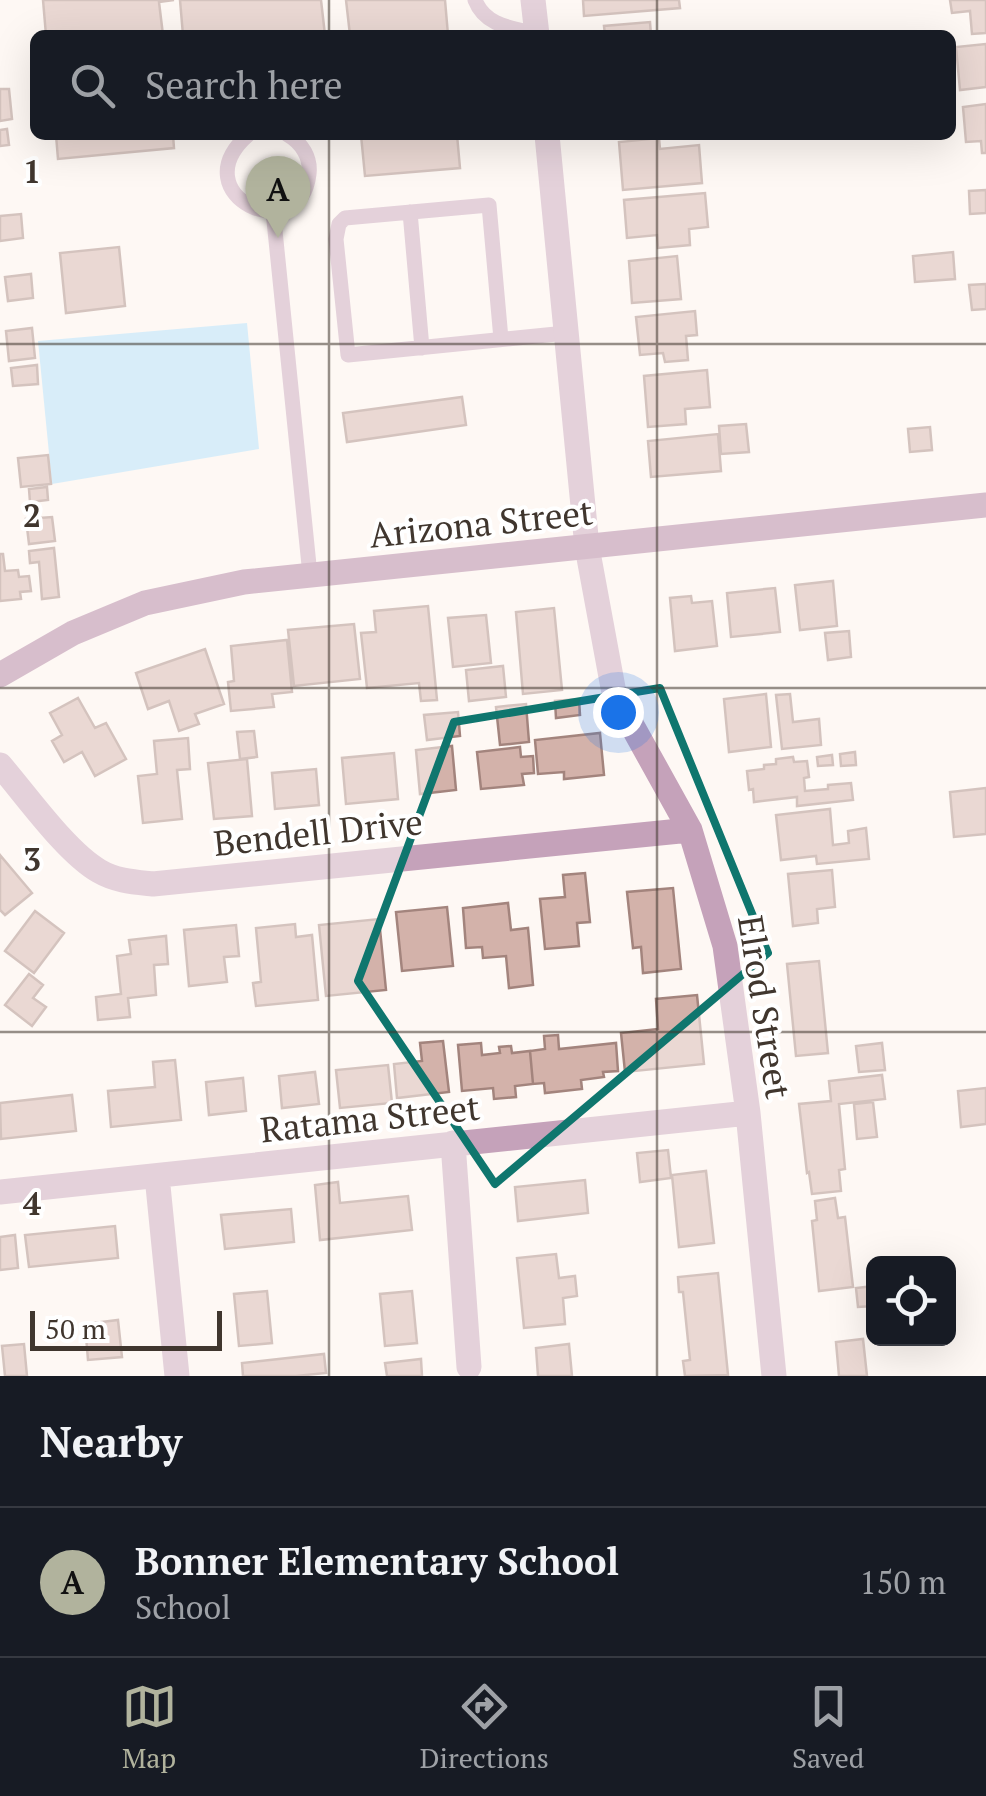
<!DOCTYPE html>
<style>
:root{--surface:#171b24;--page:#20242c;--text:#f1f3f6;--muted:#9ea1a6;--line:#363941;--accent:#b1b39d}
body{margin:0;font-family:"PT Serif",serif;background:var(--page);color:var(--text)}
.controls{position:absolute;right:30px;bottom:30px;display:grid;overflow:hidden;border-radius:15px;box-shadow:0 10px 40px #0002}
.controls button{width:90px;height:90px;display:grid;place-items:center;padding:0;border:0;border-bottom:2px solid var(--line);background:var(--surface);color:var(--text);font:50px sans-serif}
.scale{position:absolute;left:30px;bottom:25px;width:192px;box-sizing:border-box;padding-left:10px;border:5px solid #40362e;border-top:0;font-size:28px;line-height:35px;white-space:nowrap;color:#40362e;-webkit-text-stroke:8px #fff;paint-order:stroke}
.you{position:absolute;left:618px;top:712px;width:35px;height:35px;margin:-25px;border:8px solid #fff;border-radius:50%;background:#1a73e8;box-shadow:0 0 0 15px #1a73e833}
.badge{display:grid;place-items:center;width:65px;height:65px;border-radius:50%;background:var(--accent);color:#111;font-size:32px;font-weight:700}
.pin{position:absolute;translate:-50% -82px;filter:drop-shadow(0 2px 5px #0008)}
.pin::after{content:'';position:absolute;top:52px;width:35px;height:30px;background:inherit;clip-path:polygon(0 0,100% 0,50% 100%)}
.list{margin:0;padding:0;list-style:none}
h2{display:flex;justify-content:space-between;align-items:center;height:130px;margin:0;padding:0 40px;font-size:42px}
h2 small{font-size:32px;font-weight:400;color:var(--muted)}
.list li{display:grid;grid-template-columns:65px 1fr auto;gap:30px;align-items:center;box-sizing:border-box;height:150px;padding:0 40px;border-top:2px solid var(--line)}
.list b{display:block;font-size:38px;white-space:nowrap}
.list p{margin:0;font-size:32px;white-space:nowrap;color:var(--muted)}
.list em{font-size:32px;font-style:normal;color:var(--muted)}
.icon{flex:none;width:55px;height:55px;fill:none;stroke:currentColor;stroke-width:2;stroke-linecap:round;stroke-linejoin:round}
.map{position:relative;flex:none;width:986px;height:1376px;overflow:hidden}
.search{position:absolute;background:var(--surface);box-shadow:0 10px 40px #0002;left:30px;right:30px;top:30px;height:110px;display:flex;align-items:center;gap:25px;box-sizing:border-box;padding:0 35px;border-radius:15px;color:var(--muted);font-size:38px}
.sheet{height:280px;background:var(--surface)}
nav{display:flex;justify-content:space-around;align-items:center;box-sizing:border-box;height:140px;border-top:2px solid var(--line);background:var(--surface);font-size:28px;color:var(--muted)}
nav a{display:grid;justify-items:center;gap:5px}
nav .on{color:var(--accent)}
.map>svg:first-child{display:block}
.water{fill:#abe1ff}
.building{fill:#d3b2aa;stroke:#a3847d;stroke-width:2.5}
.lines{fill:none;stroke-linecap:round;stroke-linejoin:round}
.lane{stroke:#c5a2ba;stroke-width:15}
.street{stroke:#c5a2ba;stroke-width:25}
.secondary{stroke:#a9789b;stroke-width:25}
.marked{fill:none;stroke:#0f766e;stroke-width:8;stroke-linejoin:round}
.grid{fill:none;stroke:#40362e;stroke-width:2.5;stroke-opacity:0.55}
.labels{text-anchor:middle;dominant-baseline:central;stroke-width:8;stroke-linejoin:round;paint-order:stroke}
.street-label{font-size:35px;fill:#40362e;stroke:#fff}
.grid-label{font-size:32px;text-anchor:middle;font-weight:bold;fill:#40362e;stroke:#fff;stroke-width:8;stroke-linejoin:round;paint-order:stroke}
</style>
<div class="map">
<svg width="986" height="1376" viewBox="0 0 986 1376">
<rect width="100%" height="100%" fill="#fef8f4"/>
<path class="water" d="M247 323 259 449 52 484 38 341Z"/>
<path class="building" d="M43 0H174L159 2 163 35H46Z
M180 0H321L325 35H183Z
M346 0H445L448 35H350Z
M583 0H679L680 8 584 16Z
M950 0H986V33L972 34 970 11 952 13Z
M650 22 651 35H605L604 26Z
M986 44V87L960 90 956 47Z
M0 89H9L12 119 0 121Z
M986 104V153H982L981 141 966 142 963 107Z
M7 129 9 145 0 146V130Z
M56 135H173L174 148 58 159Z
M361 135H457L460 168 365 176Z
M659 138 660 149 699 145 702 183 623 190 619 142Z
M986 190V213L970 214 969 191Z
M705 193 708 227 689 229 690 245 658 248 657 235 627 238 624 200Z
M21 214 23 238 0 241V216Z
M119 247 125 306 66 313 60 253Z
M953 252 955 279 915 282 913 256Z
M677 256 681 299 632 303 629 261Z
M31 274 33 298 8 301 5 277Z
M986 284V309L972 310 969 285Z
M695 311 697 335 686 336 688 360 665 362 663 353 640 355 636 317Z
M32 328 35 358 9 361 6 331Z
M37 365 38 384 13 386 11 368Z
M707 370 710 407 685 409 686 424 648 427 644 376Z
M462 397 466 425 347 442 343 413Z
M746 424 749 452 721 454 719 426Z
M930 427 932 450 910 452 908 429Z
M718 434 721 471 651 477 648 441Z
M48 455 51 484 21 487 18 458Z
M47 487 48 500 30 502 29 489Z
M52 517 55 541 29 544 26 519Z
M54 548 59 597 42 599 39 562 30 563 29 551Z
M0 554H3L5 571 18 570 19 577 29 576 31 591 20 592 21 599 0 601Z
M833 581 837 626 800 630 795 585Z
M775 588 780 632 731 637 727 593Z
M691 596 692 603 712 601 717 646 675 651 670 598Z
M428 606 437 700 421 701 419 683 367 688 361 633 376 632 374 611Z
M554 608 562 690 523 694 516 612Z
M486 615 491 663 453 667 448 618Z
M354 624 360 679 294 686 288 630Z
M849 631 851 657 828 660 825 633Z
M287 640 292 692 272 694 274 707 231 711 228 682 234 681 231 646Z
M205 649 224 704 195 714 199 724 179 731 169 701 148 709 136 673Z
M503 666 506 697 469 701 466 670Z
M766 694 771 747 729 752 724 699Z
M790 694 793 722 819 719 821 745 782 749 776 695Z
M78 698 95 728 106 723 126 759 95 776 82 752 64 762 52 741 62 735 50 713Z
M579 699 580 715 556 718 555 701Z
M526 704 529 742 500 745 496 707Z
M458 712 460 736 427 740 424 715Z
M254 731 257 757 240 759 237 732Z
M600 733 604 775 564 779V772L538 774 535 740Z
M188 738 190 769 177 770 182 819 143 823 138 776 157 774 154 741Z
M452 746 456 790 420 794 416 750Z
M520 747 521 757 533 756 534 773 522 774 524 785 481 789 477 752Z
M855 752 856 765 841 766 840 754Z
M394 753 398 799 346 804 342 758Z
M832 755 833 765 818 766 817 757Z
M793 757 794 762 807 761 809 777 804 778 805 791 828 789V785L851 783 853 800 797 806V797L754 802 753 789 749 790 747 771 764 769V765L776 764V759Z
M247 759 252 816 214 819 208 763Z
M316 769 319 805 275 809 272 773Z
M986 788V834L954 837 950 792Z
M830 809 833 845 849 843 848 831 866 828 869 859 817 864 816 856 781 860 776 815Z
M0 855 32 893 5 915 0 910Z
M832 870 835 907 817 909 818 923 793 926 788 874Z
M585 873 590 922 577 923 579 946 545 949 540 899 565 897 563 875Z
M673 888 681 969 643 973 641 947 633 948 627 892Z
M508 903 511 930 528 928 533 985 509 988 506 956 483 958 482 947 466 948 463 908Z
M447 907 453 966 402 971 396 912Z
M35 911 64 933 34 973 5 951Z
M379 919 386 990 326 996 319 925Z
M295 924 296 937 312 935 318 1000 256 1006 253 983 261 982 256 928Z
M236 925 239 956 224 957 227 982 189 986 184 930Z
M166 936 168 964 154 965 156 995 128 998 130 1017 98 1020 96 997 121 994 117 956 131 954 129 940Z
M819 961 828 1053 796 1056 787 964Z
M29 974 43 985 33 998 46 1007 32 1026 5 1005Z
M697 995 704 1064 625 1072 621 1033 658 1029 656 999Z
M558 1035 559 1049 616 1043 618 1071 603 1072 604 1077 581 1080 582 1089 545 1093 544 1083 533 1084 530 1051 545 1049 544 1036Z
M443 1041 449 1092 397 1098 394 1064 422 1061 420 1043Z
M481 1043 482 1055 500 1053 499 1047 511 1046 512 1053 530 1051 533 1084 515 1086 516 1097 494 1099 493 1088 462 1091 458 1045Z
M882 1043 885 1070 859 1072 856 1046Z
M175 1060 181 1120 111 1127 108 1091 155 1087 153 1062Z
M388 1065 392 1103 340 1108 336 1070Z
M315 1072 319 1104 282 1108 279 1076Z
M882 1075 885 1099 839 1104 845 1169 839 1170 841 1191 812 1194 809 1172 807 1173 799 1104 831 1101 829 1081Z
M243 1078 246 1111 209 1115 206 1082Z
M986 1088V1124L961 1127 958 1091Z
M72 1095 76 1131 1 1139 0 1103Z
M873 1102 877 1137 857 1139 854 1104Z
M668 1150 671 1178 640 1182 637 1153Z
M706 1171 714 1243 679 1247 672 1175Z
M585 1180 588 1213 518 1221 515 1187Z
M338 1182 340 1203 408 1196 412 1230 320 1240 315 1185Z
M835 1198 838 1218 845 1217 853 1287 819 1291 812 1221 817 1220 815 1201Z
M291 1209 294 1242 225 1249 221 1215Z
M115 1226 118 1258 29 1267 25 1235Z
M15 1235 18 1268 0 1270V1237Z
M556 1254 559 1278 575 1276 577 1296 563 1298 565 1324 524 1328 517 1258Z
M718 1273 728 1375 685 1376 683 1361 690 1360 683 1292H679L678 1277Z
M874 1286V1306L858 1307 856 1288Z
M267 1291 272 1343 239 1346 234 1294Z
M412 1291 417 1343 385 1346 380 1294Z
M118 1320 122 1357 88 1360 85 1324Z
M863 1339 867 1376H839L836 1342Z
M24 1344 27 1376H5L2 1346Z
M569 1344 572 1376H538L536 1348Z
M324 1354 326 1373 296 1376H243L242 1363Z
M421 1359 422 1376H387L385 1363Z"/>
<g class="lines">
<path class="lane" d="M475 0C485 26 512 28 537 34
M248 135C180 195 300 250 309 174 311 158 302 143 288 135
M273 211 310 575
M410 212 422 348
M501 339 489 205 345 218 339 224 336 239 348 355 566 333"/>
<path class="street" d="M533 0 537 35
M547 135 587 547 614 693 690 830 725 946 748 1113 774 1376
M0 765C26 795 66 852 99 871 116 881 134 882 153 884L690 830
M453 1143 469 1367
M157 1176 177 1376
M0 1192 748 1113"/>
<path class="secondary" d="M0 675 73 633 145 603 244 582 986 505"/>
</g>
<path d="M0 0H986V1376H0ZM660 688 768 953 495 1184 358 981 454 722Z" fill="#fef8f4" fill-opacity=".55" fill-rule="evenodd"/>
<path class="marked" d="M660 688 768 953 495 1184 358 981 454 722Z"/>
<path class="grid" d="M329 0V35M657 0V35M329 135V1376M657 135V1376M0 344H986M0 688H986M0 1032H986"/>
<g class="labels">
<g class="street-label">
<text transform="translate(481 523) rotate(-6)">Arizona Street</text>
<text transform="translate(318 832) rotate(-6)">Bendell Drive</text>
<text transform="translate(765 1007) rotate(81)">Elrod Street</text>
<text transform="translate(370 1118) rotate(-6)">Ratama Street</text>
</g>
</g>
<g class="grid-label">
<text x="32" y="183">1</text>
<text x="32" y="527">2</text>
<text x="32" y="871">3</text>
<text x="32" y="1215">4</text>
</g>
</svg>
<div class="controls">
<button><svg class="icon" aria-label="locate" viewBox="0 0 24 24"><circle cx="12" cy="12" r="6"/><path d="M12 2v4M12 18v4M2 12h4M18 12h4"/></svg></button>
</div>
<div class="scale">50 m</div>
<div class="you"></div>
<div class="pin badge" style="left:278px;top:238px">A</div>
<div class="search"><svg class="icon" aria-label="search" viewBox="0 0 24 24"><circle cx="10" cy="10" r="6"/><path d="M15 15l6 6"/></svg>Search here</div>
</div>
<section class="sheet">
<h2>Nearby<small></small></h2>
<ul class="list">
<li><span class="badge">A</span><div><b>Bonner Elementary School</b><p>School</p></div><em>150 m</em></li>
</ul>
</section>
<nav>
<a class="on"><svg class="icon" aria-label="map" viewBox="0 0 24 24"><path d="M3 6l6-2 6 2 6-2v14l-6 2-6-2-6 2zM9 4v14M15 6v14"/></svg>Map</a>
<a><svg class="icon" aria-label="directions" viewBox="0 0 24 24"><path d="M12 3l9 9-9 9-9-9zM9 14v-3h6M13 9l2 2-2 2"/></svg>Directions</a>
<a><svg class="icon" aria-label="saved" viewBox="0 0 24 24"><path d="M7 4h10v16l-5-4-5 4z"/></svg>Saved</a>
</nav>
